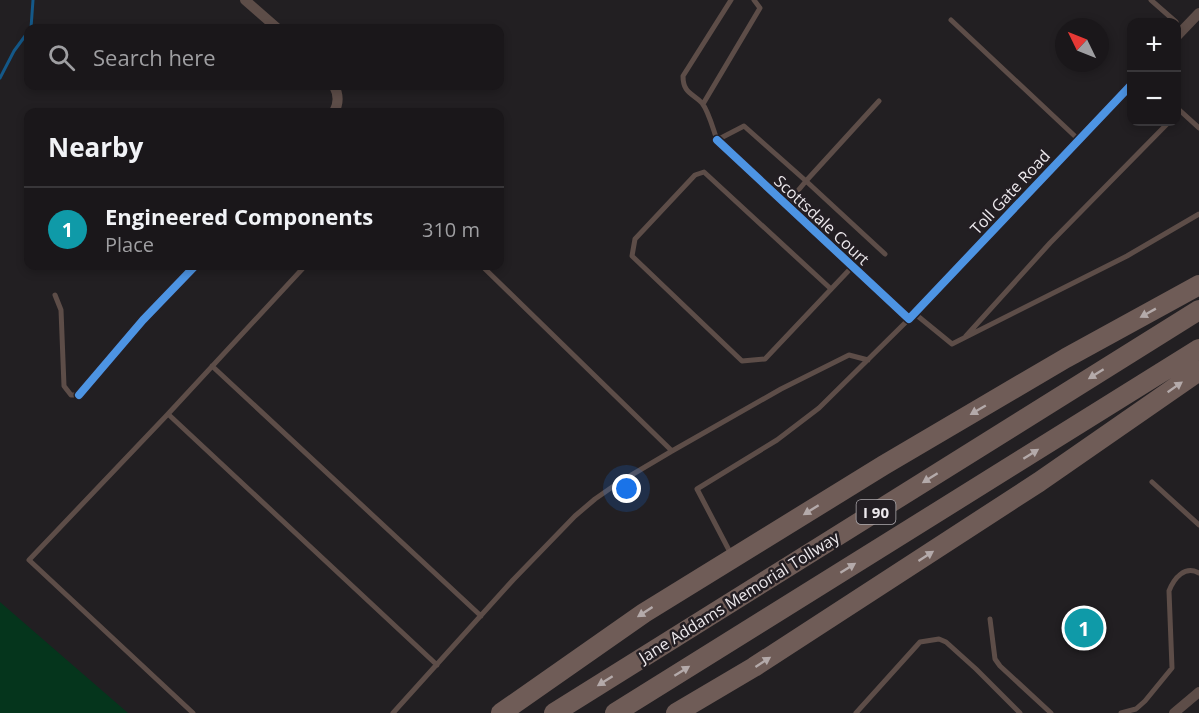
<!DOCTYPE html>
<meta charset="utf-8">
<style>
:root{--surface:#1a171a;--page:#272427;--text:#f1f3f6;--muted:#9f9fa2;--line:#383639;--accent:#0f766e}
body{margin:0;font-family:"Open Sans",sans-serif;background:var(--page);color:var(--text)}
.controls{position:absolute;right:18px;top:18px;display:grid;overflow:hidden;border-radius:12px;box-shadow:0 3px 9px #0003}
.controls button{width:54px;height:54px;display:grid;place-items:center;padding:0;border:0;border-bottom:2px solid var(--line);background:var(--surface);color:var(--text);font:30px sans-serif}
.compass{position:absolute;left:1055px;top:18px;width:54px;height:54px;border-radius:50%;background:var(--surface);box-shadow:0 3px 9px #0003;rotate:313deg}
.you{position:absolute;left:627px;top:489px;width:21px;height:21px;margin:-15px;border:4px solid #fff;border-radius:50%;background:#1a73e8;box-shadow:0 0 0 9px #1a73e833}
.badge{display:grid;place-items:center;width:39px;height:39px;border-radius:50%;background:var(--accent);color:#fff;font-size:20px;font-weight:700}
.pin{position:absolute;translate:-50% -50%;border:3px solid #fff;box-shadow:0 2px 6px #0006}
.list{margin:0;padding:0;list-style:none}
h2{display:flex;justify-content:space-between;align-items:center;height:78px;margin:0;padding:0 24px;font-size:26px}
h2 small{font-size:20px;font-weight:400;color:var(--muted)}
.list li{display:grid;grid-template-columns:39px 1fr auto;gap:18px;align-items:center;box-sizing:border-box;height:84px;padding:0 24px;border-top:2px solid var(--line)}
.list b{display:block;font-size:22px;white-space:nowrap}
.list p{margin:0;font-size:20px;white-space:nowrap;color:var(--muted)}
.list em{font-size:20px;font-style:normal;color:var(--muted)}
.icon{flex:none;width:33px;height:33px;fill:none;stroke:currentColor;stroke-width:2;stroke-linecap:round;stroke-linejoin:round}
.map{position:relative;flex:none;width:1199px;height:713px;overflow:hidden}
.search{position:absolute;background:var(--surface);box-shadow:0 3px 9px #0003;left:24px;top:24px;width:480px;height:66px;display:flex;align-items:center;gap:15px;box-sizing:border-box;padding:0 21px;border-radius:12px;color:var(--muted);font-size:22px}
.panel{position:absolute;background:var(--surface);box-shadow:0 3px 9px #0003;left:24px;top:108px;width:480px;height:162px;border-radius:12px}
.map>svg:first-child{display:block}
.green{fill:#05351c}
.lines{fill:none;stroke-linecap:round;stroke-linejoin:round}
.stream{stroke:#145888;stroke-width:3}
.lane{stroke:#5d4d48;stroke-width:5}
.street{stroke:#5d4d48;stroke-width:10}
.highway{stroke:#6f5c57;stroke-width:20}
.cycleway-casing{stroke:#231e23;stroke-width:11}
.cycleway{stroke:#4d94e3;stroke-width:8}
.oneway{fill:#b4aaaa}
.labels{text-anchor:middle;dominant-baseline:central;stroke-width:5;stroke-linejoin:round;paint-order:stroke}
.shield{fill:#231e23;stroke:#b0acb0;stroke-width:1.5}
.shield-label{font-size:15px;font-weight:bold;fill:#ede9ed}
.street-label{font-size:16px;fill:#ede9ed;stroke:#231e23}
</style>
<div class="map">
<svg width="1199" height="713" viewBox="0 0 1199 713">
<rect width="100%" height="100%" fill="#221f22"/>
<path class="green" d="M0 602 128 713H0Z"/>
<g class="lines">
<path class="stream" d="M31 28 33 0
M0 78 14 51 28 32"/>
<path class="lane" d="M731 0 683 76C683 93 692 93 702 103 709 112 713 129 717 140L744 126 806 181 879 101
M1151 0 1176 22
M951 20 1079 140
M703 104 760 8 754 0
M1176 107 1199 128
M786 205 806 181 885 254
M482 266 672 451
M831 289 704 172 695 175 635 239 632 256 742 361 765 359 852 267
M55 295 61 310 64 386 71 395H79
M914 313 952 344 1127 256 1199 214
M966 336 1050 243 1169 122
M212 366 481 616
M168 414 305 266
M1152 482 1199 525
M731 554 697 489 777 440 819 408 909 319
M990 619 995 659 1000 666 1051 713
M193 713 29 560 168 414 437 665
M393 713 513 580 575 516 595 499 618 483 672 451 781 389 849 355 868 360
M856 713 920 642 939 639 946 642 976 669 1020 713
M1121 713 1136 709 1145 701 1172 668 1169 591C1174 578 1185 565 1199 573"/>
<path class="street" d="M245 0 277 28
M1176 37 1199 13
M334 112C339 103 339 95 334 86
M717 140 909 319 1132 84
M79 395 143 320 195 266
M1174 713 1199 692"/>
<path class="highway" d="M501 713 644 613 884 465 1066 358 1199 285
M554 713 1199 310
M615 713 1199 349
M676 713 754 667 1039 482 1199 371"/>
<g class="cycleway-casing">
<path id="cycleway" d="M717 140 909 319 1132 84
M79 395 143 320 195 266"/>
</g>
<use href="#cycleway" class="cycleway"/>
</g>
<defs><path id="oneway-solid" d="M-6-.8H1V-3.2L6.5 0L1 3.2V.8H-6Z" transform="scale(1.5)"/></defs>
<g class="oneway">
<use href="#oneway-solid" transform="translate(1148 313) rotate(151)"/>
<use href="#oneway-solid" transform="translate(1096 374) rotate(148)"/>
<use href="#oneway-solid" transform="translate(1175 387) rotate(-35)"/>
<use href="#oneway-solid" transform="translate(978 410) rotate(150)"/>
<use href="#oneway-solid" transform="translate(1031 454) rotate(-32)"/>
<use href="#oneway-solid" transform="translate(930 478) rotate(148)"/>
<use href="#oneway-solid" transform="translate(811 510) rotate(148)"/>
<use href="#oneway-solid" transform="translate(926 556) rotate(-33)"/>
<use href="#oneway-solid" transform="translate(848 568) rotate(-32)"/>
<use href="#oneway-solid" transform="translate(645 612) rotate(147)"/>
<use href="#oneway-solid" transform="translate(763 662) rotate(-33)"/>
<use href="#oneway-solid" transform="translate(682 671) rotate(-32)"/>
<use href="#oneway-solid" transform="translate(605 681) rotate(148)"/>
</g>
<g class="labels">
<rect class="shield" x="856.5" y="500" width="39" height="24" rx="4.5"/>
<g class="shield-label">
<text x="876" y="512">I 90</text>
</g>
<g class="street-label">
<text transform="translate(1010 192) rotate(-47)">Toll Gate Road</text>
<text transform="translate(822 220) rotate(43)">Scottsdale Court</text>
<text transform="translate(739 597) rotate(-32)">Jane Addams Memorial Tollway</text>
</g>
</g>
</svg>
<div class="controls">
<button>+</button>
<button>−</button>
</div>
<svg class="compass" viewBox="-18 -18 36 36"><path d="M0-13l5 13h-10z" fill="#e53935"/><path d="M0 13l5-13h-10z" fill="#9f9fa2"/></svg>
<div class="you"></div>
<div class="pin badge" style="left:1084px;top:628px;background:#0f9aa8">1</div>
<div class="search"><svg class="icon" aria-label="search" viewBox="0 0 24 24"><circle cx="10" cy="10" r="6"/><path d="M15 15l6 6"/></svg>Search here</div>
<section class="panel">
<h2>Nearby<small></small></h2>
<ul class="list">
<li><span class="badge" style="background:#0f9aa8">1</span><div><b>Engineered Components</b><p>Place</p></div><em>310 m</em></li>
</ul>
</section>
</div>
